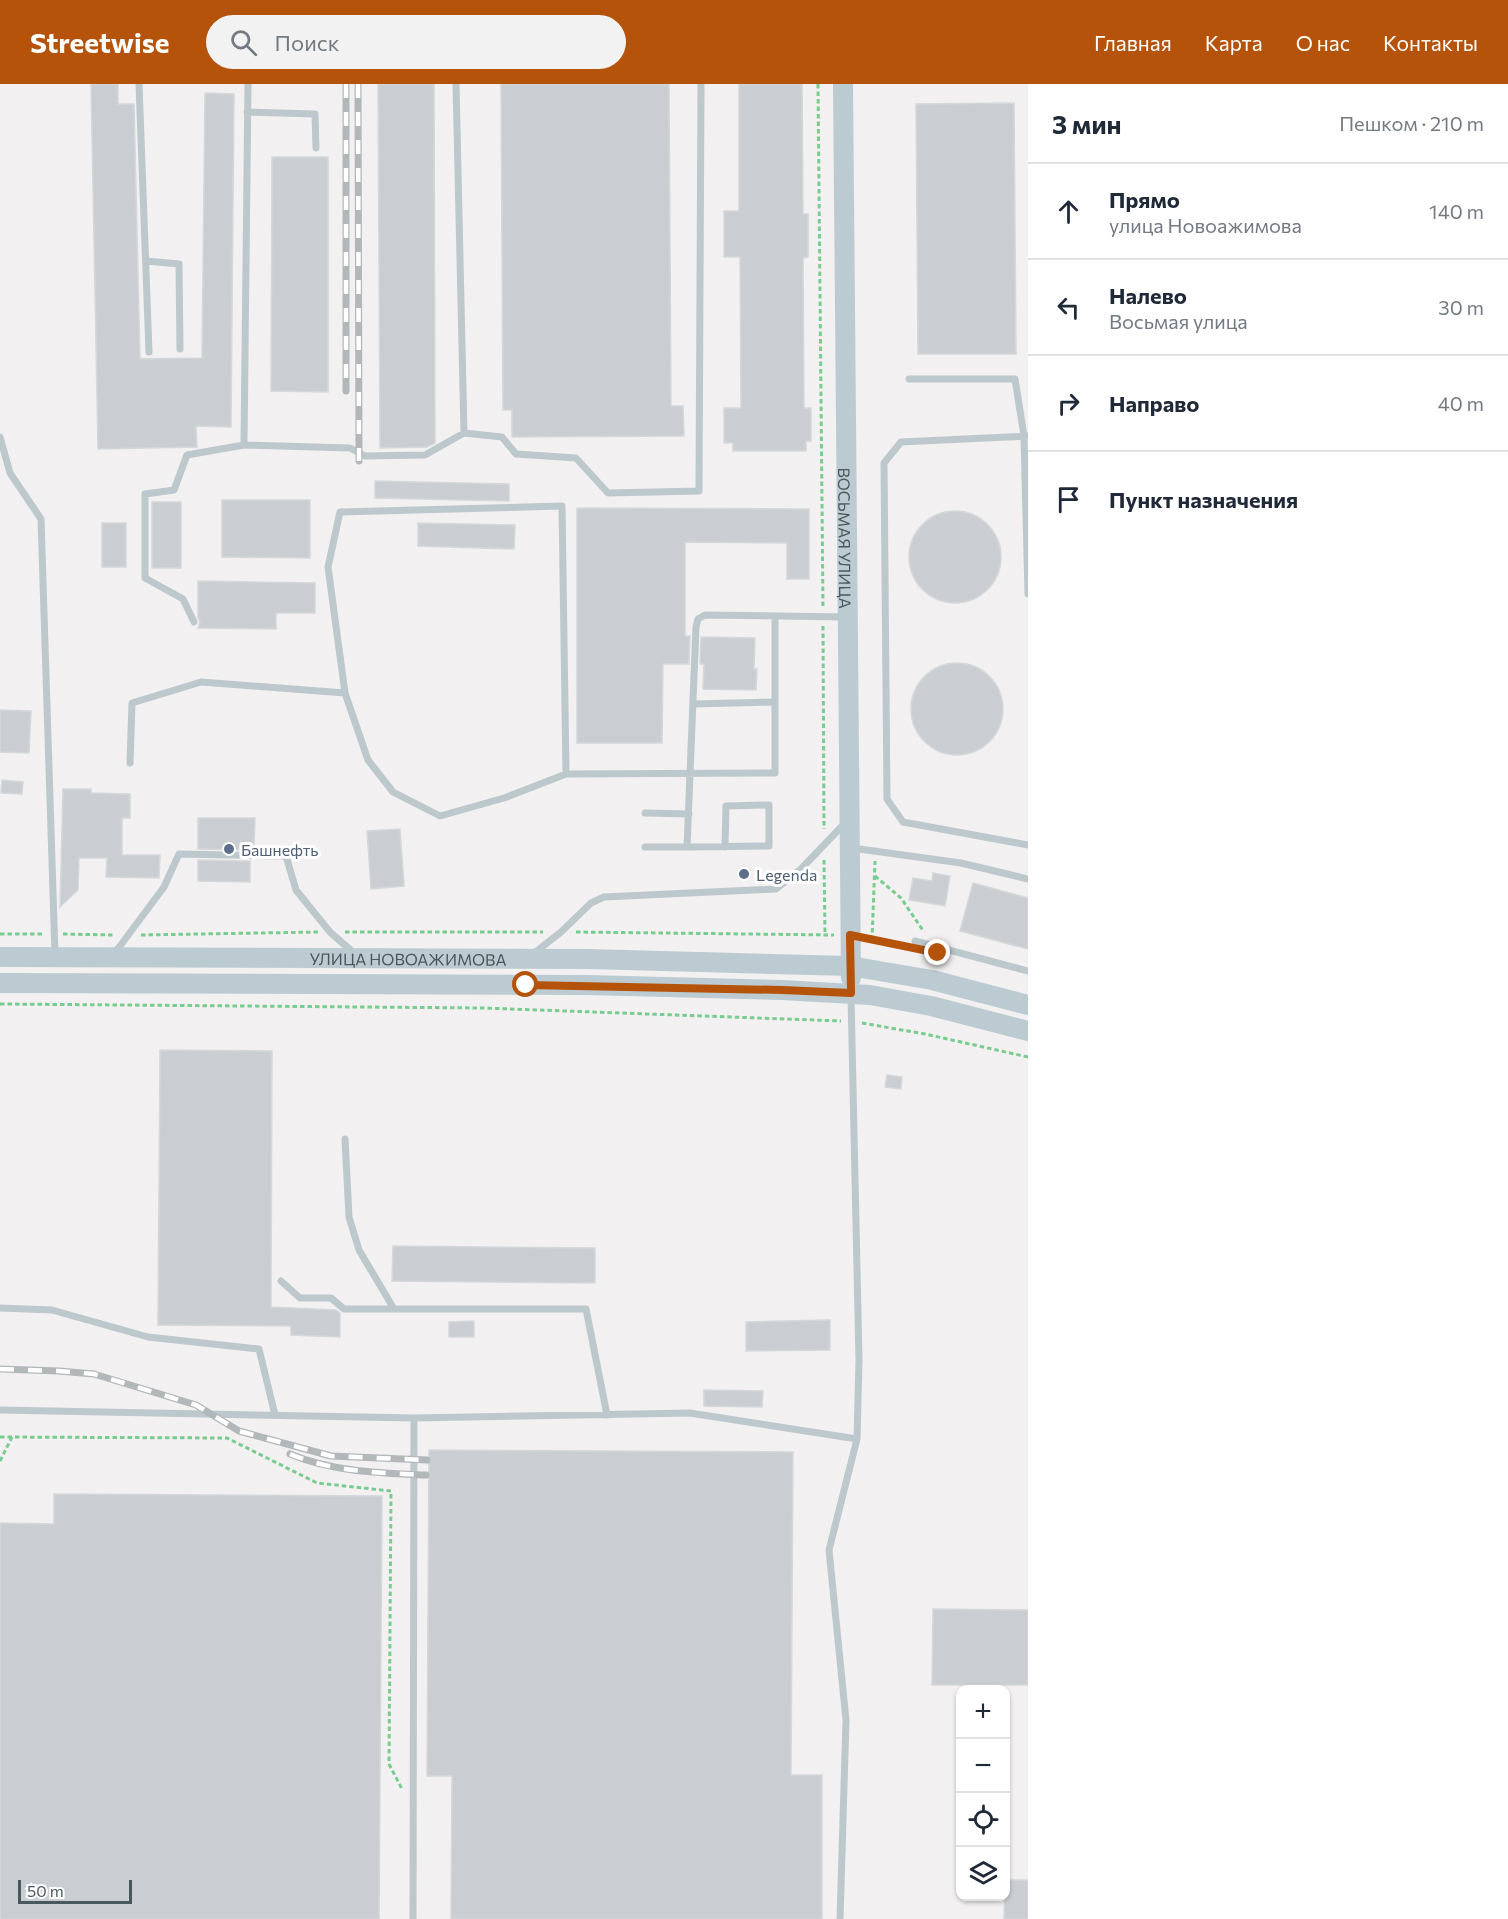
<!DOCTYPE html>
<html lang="ru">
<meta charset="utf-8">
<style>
:root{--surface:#fff;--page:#f2f2f3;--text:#1f2937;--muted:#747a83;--line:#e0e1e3;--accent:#b45309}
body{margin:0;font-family:Commissioner,sans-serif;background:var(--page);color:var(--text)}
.controls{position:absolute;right:18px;bottom:18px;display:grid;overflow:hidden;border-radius:12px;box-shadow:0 2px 4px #0004}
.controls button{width:54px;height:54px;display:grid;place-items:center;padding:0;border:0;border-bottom:2px solid var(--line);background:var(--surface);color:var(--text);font:30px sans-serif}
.scale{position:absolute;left:18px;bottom:15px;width:114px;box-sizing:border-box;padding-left:6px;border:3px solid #48585d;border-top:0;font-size:16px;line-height:21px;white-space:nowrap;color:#48585d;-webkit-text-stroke:4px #fff;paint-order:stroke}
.stop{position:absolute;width:18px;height:18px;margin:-14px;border:4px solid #b45309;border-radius:50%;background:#fff}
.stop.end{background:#b45309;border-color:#fff;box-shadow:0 2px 6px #0008}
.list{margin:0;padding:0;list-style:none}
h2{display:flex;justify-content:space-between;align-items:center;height:78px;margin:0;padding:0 24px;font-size:26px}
h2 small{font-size:20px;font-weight:400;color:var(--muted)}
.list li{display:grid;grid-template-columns:39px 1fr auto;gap:18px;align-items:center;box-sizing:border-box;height:96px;padding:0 24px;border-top:2px solid var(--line)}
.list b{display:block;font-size:22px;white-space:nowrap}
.list p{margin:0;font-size:20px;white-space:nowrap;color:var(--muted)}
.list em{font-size:20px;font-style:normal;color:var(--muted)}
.icon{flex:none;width:33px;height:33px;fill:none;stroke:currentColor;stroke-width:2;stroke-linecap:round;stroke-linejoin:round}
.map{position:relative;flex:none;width:1028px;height:1835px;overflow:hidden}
header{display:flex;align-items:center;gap:36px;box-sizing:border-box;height:84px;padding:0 30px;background:var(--accent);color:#fff}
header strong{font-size:28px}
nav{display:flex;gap:33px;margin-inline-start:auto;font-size:21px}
.search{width:420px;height:54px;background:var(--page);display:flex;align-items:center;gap:15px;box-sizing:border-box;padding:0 21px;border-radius:33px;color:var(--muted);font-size:22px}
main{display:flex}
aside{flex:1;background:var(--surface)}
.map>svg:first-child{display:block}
.building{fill:#caced2;stroke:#d4d8db;stroke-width:1.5}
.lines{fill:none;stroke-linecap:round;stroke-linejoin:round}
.path{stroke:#79cc90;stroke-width:3;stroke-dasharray:4.5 3;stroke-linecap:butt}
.lane{stroke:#bcc8cc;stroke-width:7}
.secondary{stroke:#bccbd1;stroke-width:20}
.rail-casing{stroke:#b2b7ba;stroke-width:7}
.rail{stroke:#fff;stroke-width:4.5;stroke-dasharray:14;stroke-linecap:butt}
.route{stroke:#b45309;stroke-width:8}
.service-dot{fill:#5c6f8a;stroke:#fff;stroke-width:2}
.labels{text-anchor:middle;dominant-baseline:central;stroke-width:6;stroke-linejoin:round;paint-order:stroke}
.street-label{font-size:16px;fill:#48585d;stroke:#fff}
.service-label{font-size:16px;fill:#4e5e75;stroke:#fff;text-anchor:start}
</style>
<header>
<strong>Streetwise</strong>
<div class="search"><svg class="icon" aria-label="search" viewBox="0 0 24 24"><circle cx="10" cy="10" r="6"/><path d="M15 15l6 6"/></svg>Поиск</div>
<nav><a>Главная</a><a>Карта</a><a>О нас</a><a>Контакты</a></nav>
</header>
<main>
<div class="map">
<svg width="1028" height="1835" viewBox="0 0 1028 1835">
<rect width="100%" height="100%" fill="#f2f0f1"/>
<path class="building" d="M91 0H118V20H134L140 275 202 274 205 9 234 10 231 343 196 342 197 363 98 365Z
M378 0H434L435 359 427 363 380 364Z
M501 0H669L671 322H683L684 352 512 353V326H503Z
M739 0H802L803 130H808V173L803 174 804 324H811V357H806V367H733V359H724V324H741L740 173H724V127H739Z
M1014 19 1016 270H918L916 20Z
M272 73H328V308L271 307Z
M375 397 509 400V417L375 414Z
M222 416H310V474L222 473Z
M152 418H181V484H152Z
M577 424 809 425V495H787V459L685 458V552H690L689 580H663L662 659H577Z
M909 473a46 46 0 1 1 92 0a46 46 0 1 1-92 0Z
M102 439H126V483H102Z
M418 439 515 441 514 465 418 462Z
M198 497 315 499V529H276V545L198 544 200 538 198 533Z
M701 553 755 554 754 585H757L756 606 703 605 704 580H700Z
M911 625a46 46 0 1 1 92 0a46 46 0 1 1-92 0Z
M0 626 31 627 29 669 0 668Z
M2 696 23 698 22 710 1 709Z
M63 705H91V709L130 710V734H122V771H160L159 794 106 793 107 774H79L78 806 60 823Z
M198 734H255L254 761H251V766L198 765Z
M400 745 404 802 371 805 367 747Z
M198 776 250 777V798L198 797Z
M933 789 950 792 945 822 909 816 913 794 932 797Z
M973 799 1028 814V865L960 847Z
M160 966 272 967 271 1223 336 1226 340 1229V1253L291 1251V1242L158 1241Z
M887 991 902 993 901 1005 885 1003Z
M393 1162 595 1164V1199L392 1197Z
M830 1236V1266L746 1267V1238Z
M474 1237V1253H449V1238Z
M704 1306 763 1307 762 1323 704 1322Z
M429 1366 793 1368 791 1691H822V1835H451L452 1692H427Z
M54 1410 382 1412 379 1835H0V1439L54 1440Z
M933 1525 1028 1526V1601H932Z
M1005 1796H1028V1835H1004Z"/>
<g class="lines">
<path class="path" d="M818 0 823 523
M823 542 824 745
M824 776 825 850
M875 792 901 814 924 848
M345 848H543
M576 848 834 851
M0 850H45
M63 850 114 851
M141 851 318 848
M867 855 908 863
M872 856 875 777
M0 920 483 924 841 937
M862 939 925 950 1028 973
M0 1353 227 1354 317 1399 391 1407 389 1680 402 1705
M0 1377 12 1353"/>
<path class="lane" d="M139 0 149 268
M456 0 464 349
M247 28 315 30 316 64
M146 177 179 180 180 265
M909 295H1015L1024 352 1028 510
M1028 352 901 358 884 379 887 715 903 738 1028 761
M0 353 10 389 41 435 55 871
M244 361 350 364 365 372 425 371 464 349 502 353 516 370 576 374 608 409 699 407 701 0
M194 538 183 515 145 494V410L174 406 187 371 244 361 248 0
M693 620 775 618
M130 679 132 619 201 598 345 609
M566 690 504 714 440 732 393 708 368 676 345 609 328 483 340 428 562 422 566 690 775 689V532
M645 729 689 730
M645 763H687
M725 763 726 722 769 721V762L687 763 696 543 698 535 705 531 845 533
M852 764 961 779 1028 795
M915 857 1028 887
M114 870 164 803 179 770 286 772 296 806 330 848 355 870
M533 870 561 848 591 819 604 813 776 805 801 785 844 740
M345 1055 349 1133 359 1166 394 1225H586L607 1331
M281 1197 300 1214H331L344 1225H394
M0 1224 52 1226 148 1253 259 1265 275 1331
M0 1326 414 1334 690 1329 857 1355
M413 1835 414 1334
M840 1835 846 1636 829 1466 857 1355 859 1276 851 912"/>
<g class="secondary">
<path id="s1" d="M843 0C844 298 846 596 851 894"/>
<path id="s2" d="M0 873 588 875 850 882 932 896 1028 921"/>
<path d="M0 899 587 901 782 906 870 911 931 922 1028 947"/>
</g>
<g class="rail-casing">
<path id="rail" d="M346 0V307
M358 0 359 377
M0 1285 59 1287 94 1290 196 1321 239 1347 331 1372 427 1376
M290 1370C333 1388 381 1389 426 1391"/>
</g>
<use href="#rail" class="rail"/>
</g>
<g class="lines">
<path class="route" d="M526 901 782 906 851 909 850 851 938 869"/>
</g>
<g class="service-dot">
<circle cx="229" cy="765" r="6"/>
<circle cx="744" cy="790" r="6"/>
</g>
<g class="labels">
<g class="street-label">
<text stroke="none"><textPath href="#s1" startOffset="454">ВОСЬМАЯ УЛИЦА</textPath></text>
<text stroke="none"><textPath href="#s2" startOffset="408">УЛИЦА НОВОАЖИМОВА</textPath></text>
</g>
<g class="service-label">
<text x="241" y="765">Башнефть</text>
<text x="756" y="790">Legenda</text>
</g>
</g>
</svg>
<div class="controls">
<button>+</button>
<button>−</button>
<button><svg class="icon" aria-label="locate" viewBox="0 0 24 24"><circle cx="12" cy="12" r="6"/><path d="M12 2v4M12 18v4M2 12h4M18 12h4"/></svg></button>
<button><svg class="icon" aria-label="layers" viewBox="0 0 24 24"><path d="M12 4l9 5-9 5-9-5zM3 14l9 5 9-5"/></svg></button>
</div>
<div class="scale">50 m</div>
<div class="stop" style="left:526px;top:901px"></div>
<div class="stop end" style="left:938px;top:869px"></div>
</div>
<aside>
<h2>3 мин<small>Пешком · 210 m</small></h2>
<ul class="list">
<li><svg class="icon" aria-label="ahead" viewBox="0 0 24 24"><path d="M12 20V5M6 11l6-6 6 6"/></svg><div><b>Прямо</b><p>улица Новоажимова</p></div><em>140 m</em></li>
<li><svg class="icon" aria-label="left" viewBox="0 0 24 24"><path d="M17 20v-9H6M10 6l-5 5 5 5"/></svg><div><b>Налево</b><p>Восьмая улица</p></div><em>30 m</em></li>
<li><svg class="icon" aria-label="right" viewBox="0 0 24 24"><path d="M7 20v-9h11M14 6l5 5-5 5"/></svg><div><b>Направо</b></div><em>40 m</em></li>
<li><svg class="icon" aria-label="arrive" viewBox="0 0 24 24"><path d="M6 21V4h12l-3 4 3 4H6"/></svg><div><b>Пункт назначения</b></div></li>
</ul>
</aside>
</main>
